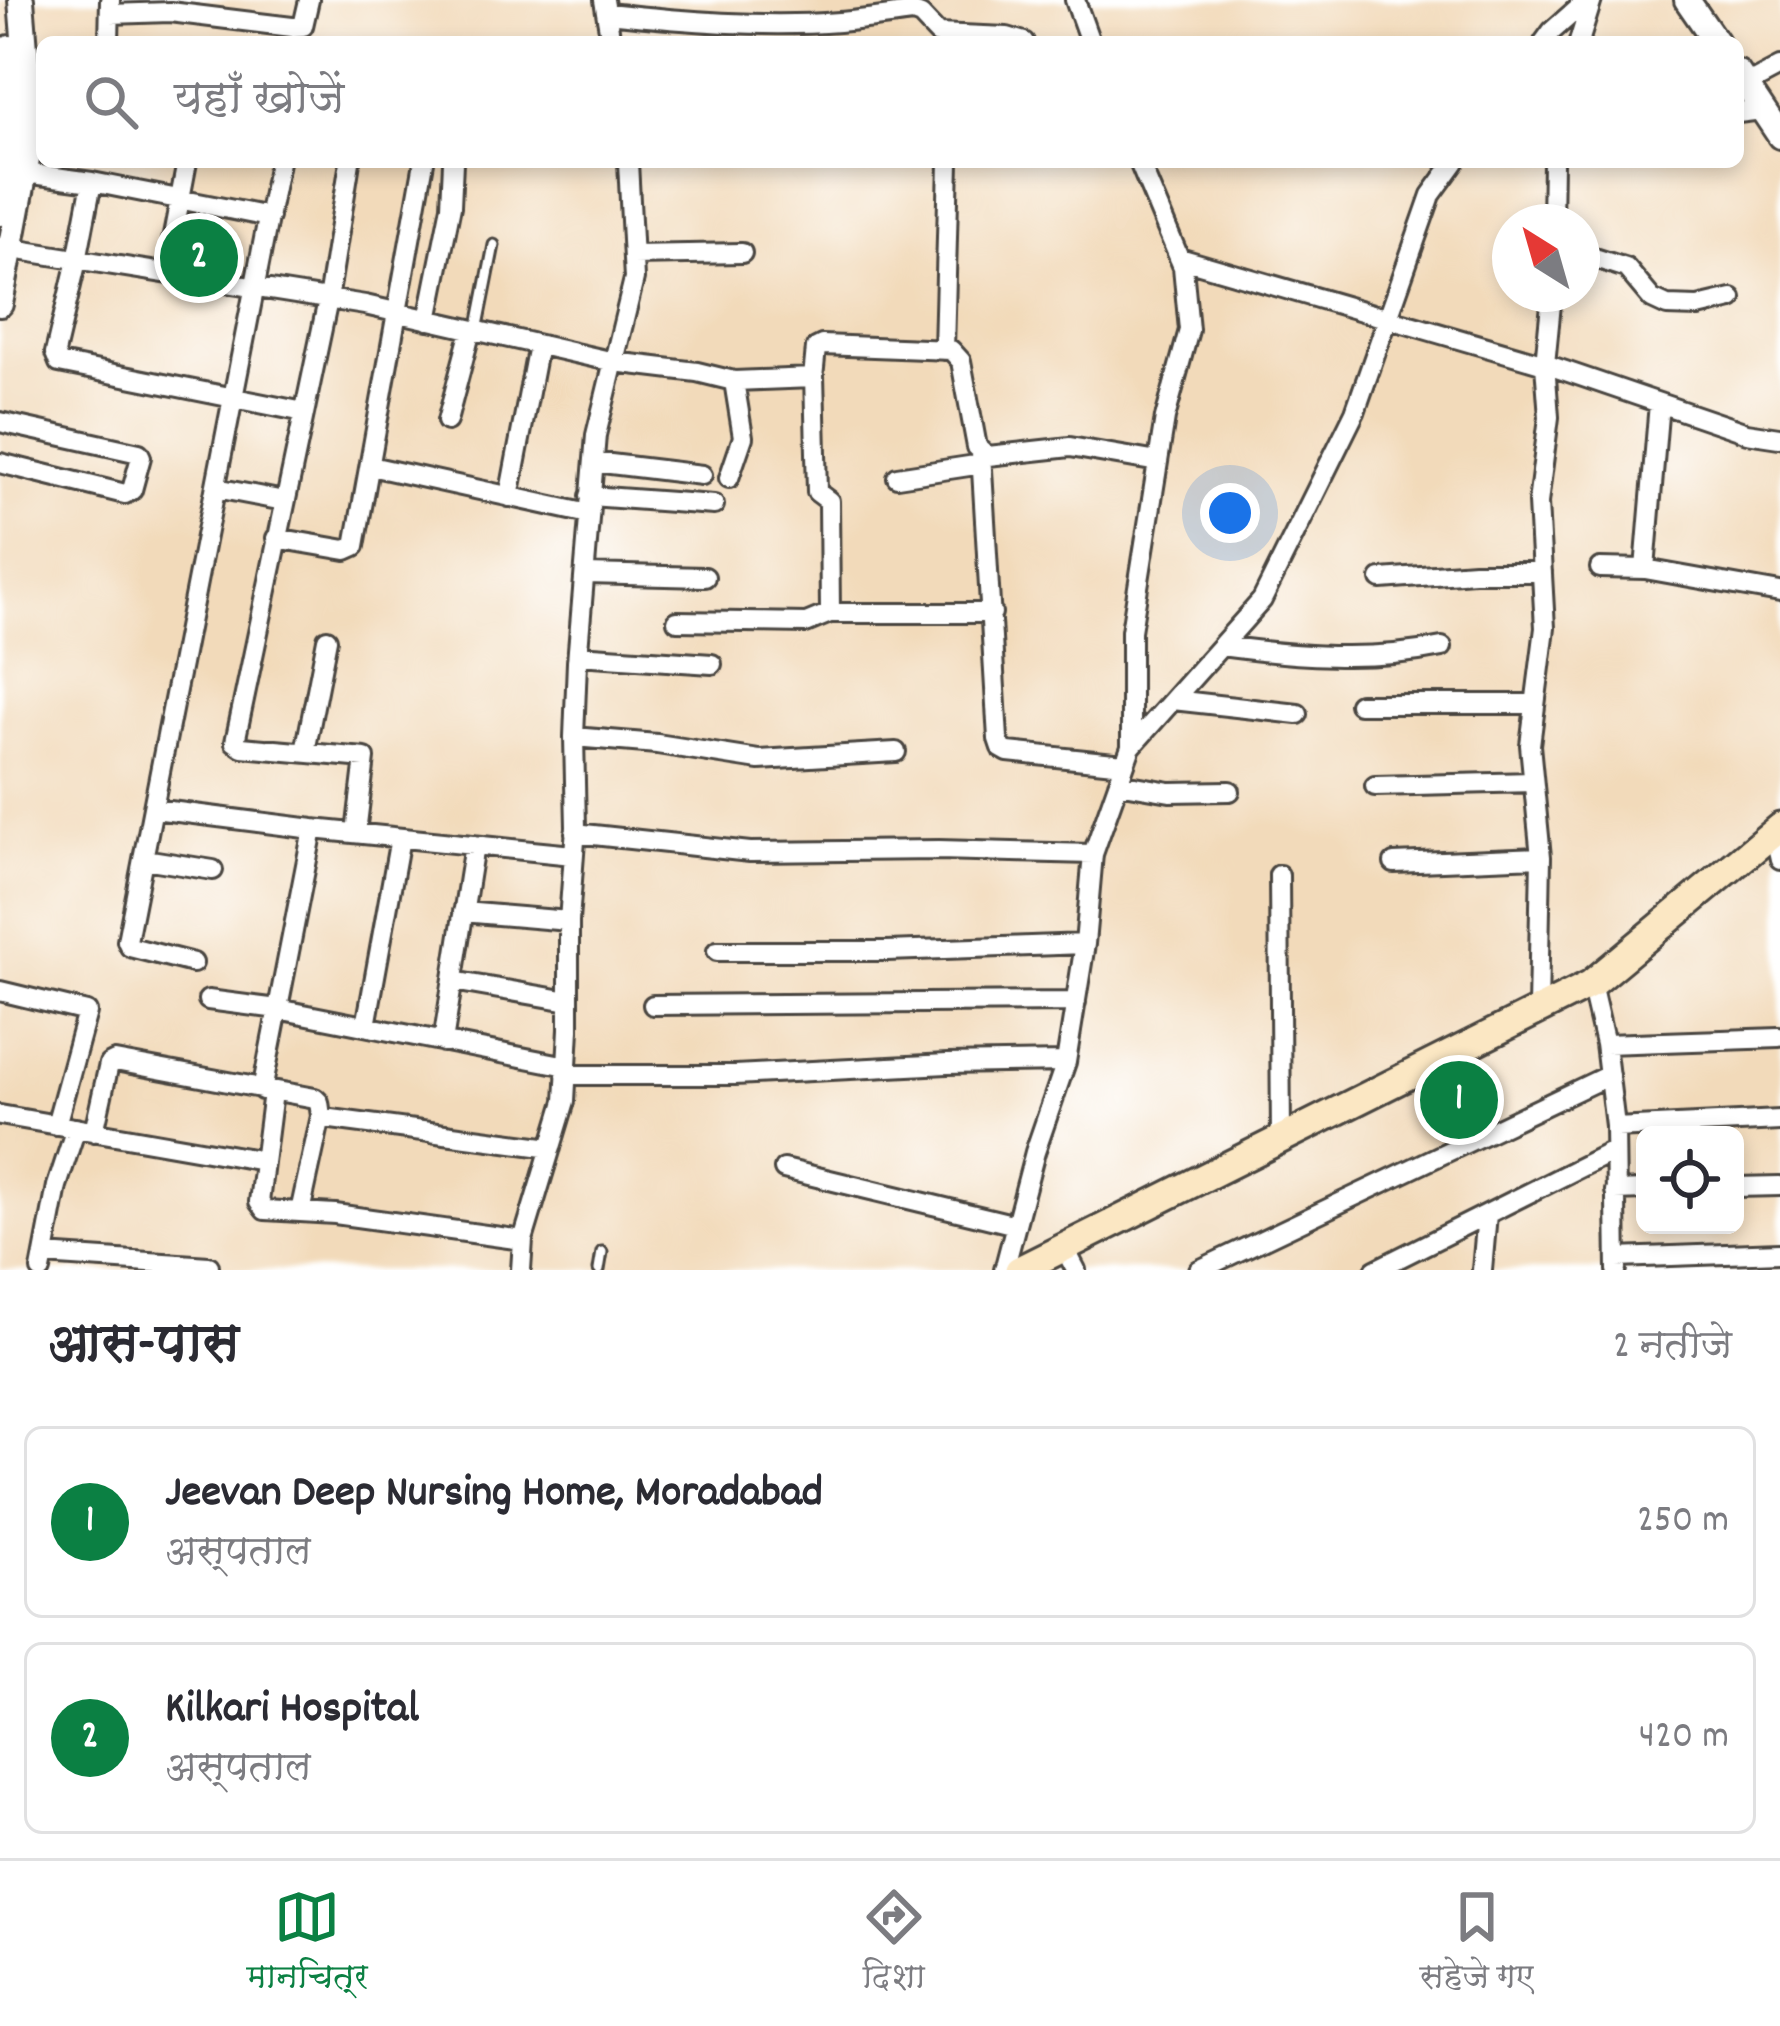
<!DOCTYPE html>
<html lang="hi">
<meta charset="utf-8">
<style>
:root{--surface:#fff;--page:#f7f7f7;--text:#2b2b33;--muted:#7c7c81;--line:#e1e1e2;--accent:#0b8043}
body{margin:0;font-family:Dekko,"Playpen Sans Deva",sans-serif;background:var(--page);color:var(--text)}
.controls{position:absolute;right:36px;bottom:36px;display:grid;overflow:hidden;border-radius:18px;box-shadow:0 6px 18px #0003}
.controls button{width:108px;height:108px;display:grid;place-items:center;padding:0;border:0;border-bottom:3px solid var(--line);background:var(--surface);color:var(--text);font:60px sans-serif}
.compass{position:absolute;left:1492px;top:204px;width:108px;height:108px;border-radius:50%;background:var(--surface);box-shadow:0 6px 18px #0003;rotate:323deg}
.you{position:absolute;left:1230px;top:513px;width:42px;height:42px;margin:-30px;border:9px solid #fff;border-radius:50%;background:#1a73e8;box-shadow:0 0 0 18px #1a73e833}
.badge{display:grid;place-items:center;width:78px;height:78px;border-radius:50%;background:var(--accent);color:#fff;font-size:39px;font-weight:700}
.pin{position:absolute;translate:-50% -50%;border:6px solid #fff;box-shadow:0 3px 12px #0006}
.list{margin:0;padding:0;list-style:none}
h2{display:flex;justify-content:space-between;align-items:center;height:156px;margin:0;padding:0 48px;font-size:51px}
h2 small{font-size:39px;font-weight:400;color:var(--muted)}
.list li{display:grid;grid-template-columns:78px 1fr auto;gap:36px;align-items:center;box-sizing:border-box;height:192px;margin:0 24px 24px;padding:0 24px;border:3px solid var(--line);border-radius:18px}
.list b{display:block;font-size:45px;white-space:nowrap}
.list p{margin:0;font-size:39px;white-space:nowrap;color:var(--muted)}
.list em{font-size:39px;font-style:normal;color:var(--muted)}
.icon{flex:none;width:66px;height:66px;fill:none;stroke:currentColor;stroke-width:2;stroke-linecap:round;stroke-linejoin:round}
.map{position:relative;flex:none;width:1780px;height:1270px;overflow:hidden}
.search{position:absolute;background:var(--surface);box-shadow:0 6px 18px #0003;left:36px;right:36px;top:36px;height:132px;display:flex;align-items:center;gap:30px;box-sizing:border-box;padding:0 42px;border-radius:18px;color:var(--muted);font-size:45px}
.sheet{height:588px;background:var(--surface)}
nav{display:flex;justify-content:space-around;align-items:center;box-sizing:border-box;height:168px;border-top:3px solid var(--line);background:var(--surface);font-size:33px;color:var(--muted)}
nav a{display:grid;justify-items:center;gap:6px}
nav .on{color:var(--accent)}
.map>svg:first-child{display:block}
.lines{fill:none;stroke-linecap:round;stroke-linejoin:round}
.service-casing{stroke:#494540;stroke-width:15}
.minor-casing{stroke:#494540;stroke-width:24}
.tertiary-casing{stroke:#494540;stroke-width:30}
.secondary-casing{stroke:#494540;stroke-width:33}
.service{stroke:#fff;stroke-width:9}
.minor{stroke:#fff;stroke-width:18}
.tertiary{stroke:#fff;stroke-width:24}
.secondary{stroke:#fbe7c3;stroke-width:27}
</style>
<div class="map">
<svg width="1780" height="1270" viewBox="0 0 1780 1270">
<rect width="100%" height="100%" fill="#fff"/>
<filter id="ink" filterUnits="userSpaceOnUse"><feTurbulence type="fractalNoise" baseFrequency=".00833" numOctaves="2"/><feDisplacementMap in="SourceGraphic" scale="24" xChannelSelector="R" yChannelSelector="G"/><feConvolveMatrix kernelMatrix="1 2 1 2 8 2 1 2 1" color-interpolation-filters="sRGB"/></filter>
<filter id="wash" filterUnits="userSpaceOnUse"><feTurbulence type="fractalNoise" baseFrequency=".004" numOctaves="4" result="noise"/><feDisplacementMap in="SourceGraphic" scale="48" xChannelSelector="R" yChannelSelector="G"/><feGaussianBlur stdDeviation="2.7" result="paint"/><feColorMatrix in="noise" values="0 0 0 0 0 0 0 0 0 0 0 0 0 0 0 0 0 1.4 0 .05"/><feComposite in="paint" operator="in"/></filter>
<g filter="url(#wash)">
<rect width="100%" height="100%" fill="#f2daba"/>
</g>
<g filter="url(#ink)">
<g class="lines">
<g class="service-casing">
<path id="service" d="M477 331 494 245
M599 1270 602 1252"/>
</g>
<g class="minor-casing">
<path id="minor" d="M604 0 611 42
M1075 0 1090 42
M607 13C683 21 762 28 839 22 864 20 888 16 913 13L921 16 938 34 1007 37 1024 42
M110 14 170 12 292 27 303 26 309 0
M109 42 110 0
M1544 42 1552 31 1587 0
M1579 42 1592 0
M1746 85 1780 67
M1738 113 1762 110
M350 162 328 300 235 742 242 747 365 758 356 833
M25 173 92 182 269 217
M92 182 77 260 55 353 59 363 304 412
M1552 222 1553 162
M0 247 365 305 614 362 697 372 734 381 813 378 816 348 822 345 951 350 961 361 977 447 988 456 1070 447 1158 462
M1582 254 1626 268 1652 299 1667 306 1698 307 1732 299
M633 255 742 253
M1179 258 1545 364 1747 433 1780 438
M166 273 187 162
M428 320 451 206 453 162
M944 350 949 162
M814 375 817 492 829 501 830 613
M447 421 471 330
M0 422 139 453 141 457 132 490 125 494 0 463
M981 453 998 739 1001 748 1008 752 1124 764
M594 462 702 475
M370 466 589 514
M897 477 982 464
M729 478 743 437 734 381
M216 488 284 501
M590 496 714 505
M509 497 538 345
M276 538 346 550 355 546 424 162
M1600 568 1645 569 1780 593
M1645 569 1659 403
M586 574 705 577
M1381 579 1474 572H1542
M677 621 806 623 830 613H992
M1221 646C1295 656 1369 662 1442 647
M578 655 712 664
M1173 700 1298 714
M1359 704H1535
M574 737 657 744 759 760 896 752
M1131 747 1262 600 1355 412 1431 195 1455 162
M305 752 327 639
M1118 783 1170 792 1230 791
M1375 786 1533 782
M154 809 313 829 573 855
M1774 832 1780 859
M575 833 750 852 939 850 1093 854
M144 859 213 870
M1394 863 1541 857
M1279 875 1281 1137
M463 912 569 921
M717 951H887L1085 944
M193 963 130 947 127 941 279 162
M453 981 569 1001
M1591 984 1605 1044 1615 1126 1617 1270
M0 991 87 1012 56 1125
M208 1000 278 1009 567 1066
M653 1005 1076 1002
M1538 1009 1541 857 1530 745 1545 628 1538 503 1549 417 1545 364 1552 294
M366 1026 400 838
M443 1042 474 845
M1605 1044 1780 1038
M566 1075H735L947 1064 1066 1062
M262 1090 313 829
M273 1092 259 1202 265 1210 335 1214 523 1240
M0 1115 264 1161
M1615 1128 1780 1120
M94 1132 109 1064 115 1061 315 1098 319 1102 321 1116 324 1118 551 1148
M784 1169 1016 1225
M1735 1187 1780 1186
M1615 1191 1645 1190
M300 1212 321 1116
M1064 1247 1076 1270
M44 1255 209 1266
M1617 1258 1780 1252
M41 1270 57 1186 76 1128
M521 1270 523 1240 565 1101 569 1029V921L576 827 574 737 577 662 596 435 634 279 628 162
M1004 1270 1035 1152 1066 1062 1085 944 1093 854 1131 747V631L1165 418 1189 330 1183 267 1139 162
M1199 1270 1609 1075
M1375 1270 1615 1150
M1482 1270 1487 1214"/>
</g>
<g class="tertiary-casing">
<path id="tertiary" d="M1687 0 1716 42
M1738 73 1780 136
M0 213 10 152V48
M0 304 29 149V98L21 0"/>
</g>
<g class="secondary-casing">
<path id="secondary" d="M1019 1270 1591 984 1780 827"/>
</g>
<use href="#service" class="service"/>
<use href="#minor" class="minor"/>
<use href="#tertiary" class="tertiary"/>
<use href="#secondary" class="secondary"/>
</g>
</g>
</svg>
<div class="controls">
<button><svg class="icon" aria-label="locate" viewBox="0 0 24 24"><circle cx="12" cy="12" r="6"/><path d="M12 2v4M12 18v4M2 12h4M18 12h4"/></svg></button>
</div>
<svg class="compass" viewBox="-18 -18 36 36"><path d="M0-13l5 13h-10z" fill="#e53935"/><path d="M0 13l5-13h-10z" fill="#7c7c81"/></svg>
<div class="you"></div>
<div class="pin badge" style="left:1459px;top:1100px">1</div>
<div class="pin badge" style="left:199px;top:258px">2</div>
<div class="search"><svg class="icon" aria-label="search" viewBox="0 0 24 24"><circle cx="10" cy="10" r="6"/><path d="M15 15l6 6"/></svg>यहाँ खोजें</div>
</div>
<section class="sheet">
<h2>आस-पास<small>2 नतीजे</small></h2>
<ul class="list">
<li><span class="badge">1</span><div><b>Jeevan Deep Nursing Home, Moradabad</b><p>अस्पताल</p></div><em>250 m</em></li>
<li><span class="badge">2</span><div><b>Kilkari Hospital</b><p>अस्पताल</p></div><em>420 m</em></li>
</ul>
</section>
<nav>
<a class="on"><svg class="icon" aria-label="map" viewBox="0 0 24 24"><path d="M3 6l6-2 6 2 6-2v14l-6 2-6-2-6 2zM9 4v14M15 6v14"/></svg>मानचित्र</a>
<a><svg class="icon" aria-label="directions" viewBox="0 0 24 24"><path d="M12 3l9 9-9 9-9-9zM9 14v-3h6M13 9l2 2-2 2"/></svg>दिशा</a>
<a><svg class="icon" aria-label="saved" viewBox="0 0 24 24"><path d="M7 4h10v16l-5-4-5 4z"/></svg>सहेजे गए</a>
</nav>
